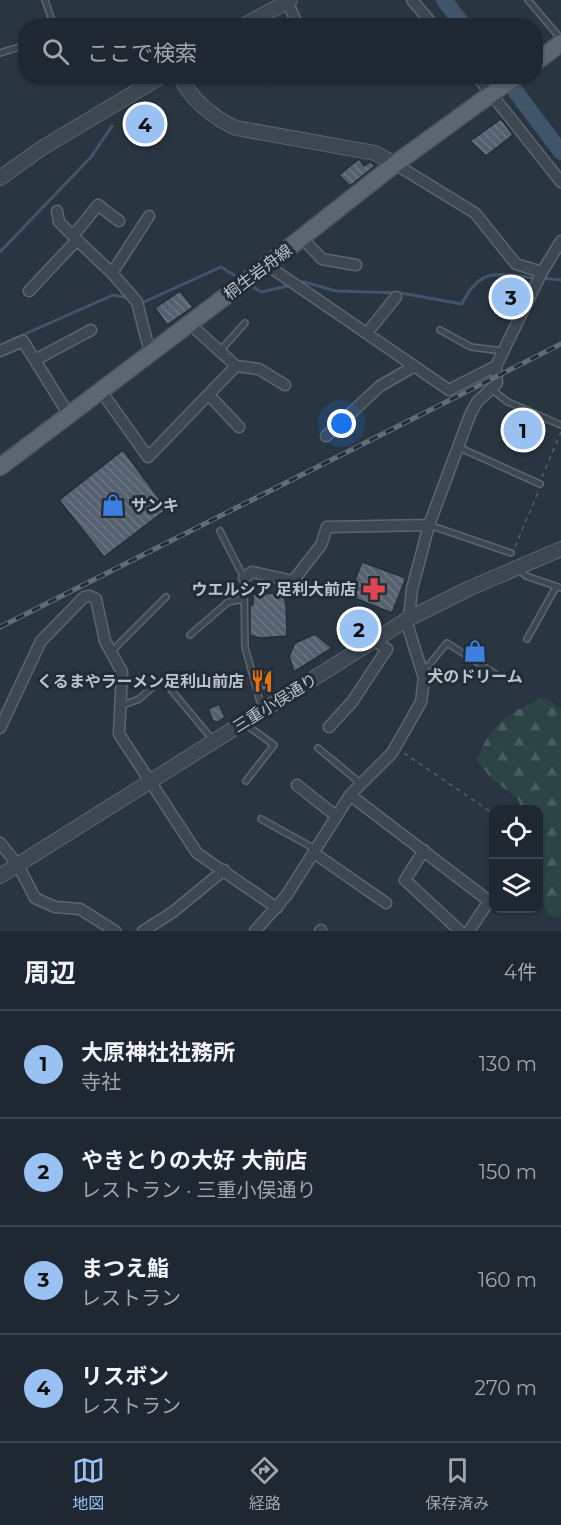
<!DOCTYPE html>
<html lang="ja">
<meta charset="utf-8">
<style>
:root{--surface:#1f2832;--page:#2c343e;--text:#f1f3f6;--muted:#a1a6ac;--line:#3c444d;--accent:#99c2f2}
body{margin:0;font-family:Montserrat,"Noto Sans JP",sans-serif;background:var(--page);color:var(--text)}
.controls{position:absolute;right:18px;bottom:18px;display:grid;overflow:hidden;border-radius:12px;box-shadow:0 2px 4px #0004}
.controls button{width:54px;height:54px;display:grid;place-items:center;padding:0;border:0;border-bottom:2px solid var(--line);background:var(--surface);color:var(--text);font:30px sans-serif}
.you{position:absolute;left:342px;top:424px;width:21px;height:21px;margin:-15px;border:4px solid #fff;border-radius:50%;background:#1a73e8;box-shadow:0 0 0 9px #1a73e833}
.badge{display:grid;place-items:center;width:39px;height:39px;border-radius:50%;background:var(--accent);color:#111;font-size:20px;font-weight:700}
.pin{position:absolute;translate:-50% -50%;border:3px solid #fff;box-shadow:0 2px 6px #0006}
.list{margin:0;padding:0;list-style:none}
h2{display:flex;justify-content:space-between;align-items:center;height:78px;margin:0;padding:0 24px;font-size:26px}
h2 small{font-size:20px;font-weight:400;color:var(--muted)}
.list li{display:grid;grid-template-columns:39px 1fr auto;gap:18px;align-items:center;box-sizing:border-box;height:108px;padding:0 24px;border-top:2px solid var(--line)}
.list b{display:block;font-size:22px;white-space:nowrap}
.list p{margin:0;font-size:20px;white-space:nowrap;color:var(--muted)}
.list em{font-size:20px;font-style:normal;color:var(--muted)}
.icon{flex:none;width:33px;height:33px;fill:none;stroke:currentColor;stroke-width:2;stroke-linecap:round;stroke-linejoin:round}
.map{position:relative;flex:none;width:561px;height:931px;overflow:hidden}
.search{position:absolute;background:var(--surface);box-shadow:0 2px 4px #0004;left:18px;right:18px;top:18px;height:66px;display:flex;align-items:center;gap:15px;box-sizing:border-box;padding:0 21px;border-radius:24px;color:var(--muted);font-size:22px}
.sheet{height:510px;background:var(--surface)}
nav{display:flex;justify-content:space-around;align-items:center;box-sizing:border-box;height:84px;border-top:2px solid var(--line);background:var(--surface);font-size:16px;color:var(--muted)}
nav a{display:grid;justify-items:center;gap:3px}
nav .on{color:var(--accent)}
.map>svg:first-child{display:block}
.forest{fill:url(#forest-firs)}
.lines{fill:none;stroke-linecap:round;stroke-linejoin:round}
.stream{stroke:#40556a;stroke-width:3}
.river{stroke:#40556a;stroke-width:16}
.building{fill:url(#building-back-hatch);stroke:#242e39;stroke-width:1.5}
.service-casing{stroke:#5c656f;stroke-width:8}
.minor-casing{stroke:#5c656f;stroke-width:13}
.tertiary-casing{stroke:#5c656f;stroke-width:16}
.primary-casing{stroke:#4a535e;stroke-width:19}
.path{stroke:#4c6162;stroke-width:1.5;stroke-dasharray:4.5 4.5;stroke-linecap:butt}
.service{stroke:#3d4752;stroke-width:5}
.minor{stroke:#3d4752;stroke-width:10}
.tertiary{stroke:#3d4752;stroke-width:14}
.primary{stroke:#5c6671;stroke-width:16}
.rail-casing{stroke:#606c78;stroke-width:5}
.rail{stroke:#222c37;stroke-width:3;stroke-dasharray:9;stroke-linecap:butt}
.labels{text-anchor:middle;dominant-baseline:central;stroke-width:6;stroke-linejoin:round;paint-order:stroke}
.street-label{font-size:16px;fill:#bbc2cc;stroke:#222c37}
.poi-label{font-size:16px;font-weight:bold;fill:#bbc2cc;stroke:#222c37;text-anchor:end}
</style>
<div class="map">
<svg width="561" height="931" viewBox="0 0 561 931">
<defs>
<pattern id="forest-firs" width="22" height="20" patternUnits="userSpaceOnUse" patternTransform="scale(1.5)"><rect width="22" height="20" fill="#2c4444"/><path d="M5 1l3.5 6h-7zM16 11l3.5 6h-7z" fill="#495d5e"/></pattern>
<pattern id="building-back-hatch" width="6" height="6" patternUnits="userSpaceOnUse" patternTransform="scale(1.5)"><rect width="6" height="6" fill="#55616f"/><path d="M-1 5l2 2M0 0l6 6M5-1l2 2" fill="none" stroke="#6c7682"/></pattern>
</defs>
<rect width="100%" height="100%" fill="#293642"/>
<path class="forest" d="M545 697 561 709V918L548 915 539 893 538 810 522 809 518 799 490 777 477 760C490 723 510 712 545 697Z"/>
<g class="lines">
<path class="stream" d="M0 252 91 157 112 126
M542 278 561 280
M298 284 304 282 336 291 401 293 462 304C480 266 499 274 535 278
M250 285 261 292 292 285
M140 301 144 302 221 267 240 279
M7 342 113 295 128 298"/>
<path class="river" d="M444 0 464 26
M504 76 561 152"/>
</g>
<path class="building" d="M501 119 513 135 486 156 470 141Z
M359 159 364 166 370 162 375 166 350 186 339 175Z
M180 291 193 307 167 325 155 308Z
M123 450 167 509 104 557 59 500Z
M362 562 406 578 392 613 344 594 349 584 353 585Z
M283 593 286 604 287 636 260 638 250 635V605H253V594Z
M315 634 332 648 294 672 289 656 295 643Z
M269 670 273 689 262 691 257 673Z
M219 704 225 717 218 722 213 721 208 709Z"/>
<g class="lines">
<g class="service-casing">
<path id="service" d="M45 0 54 26
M528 0 561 39
M0 53 26 45
M440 330 471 347 503 351
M220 351 245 323
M491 389 508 402 561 425
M458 447 540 484
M429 525 511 553
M220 531 244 578 245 647 262 709
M517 568 526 576 561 588
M190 635 228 602 244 599
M527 639 556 587
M112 651 166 597
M422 670 428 666 447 643 497 675
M121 706 139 699 162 679 213 740
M245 724 274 745 246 781
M318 748 360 783
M261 819 315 849"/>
</g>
<g class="minor-casing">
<path id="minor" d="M412 0 434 26
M287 1 298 26
M477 76 561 182
M269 78 270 76
M395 164 475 213 516 264 542 272
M57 211 59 222 77 240
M73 236 98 205 119 221
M302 238 322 259 356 265
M267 265 449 390 496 366 542 272 561 241
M112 273 149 216
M29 291 77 240 112 273 137 302 150 353
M367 333 396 297
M0 351 23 341 69 415
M35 360 91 330
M236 366 259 369 285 385
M101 391 148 457 236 366 189 323
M209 395 239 427
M326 436 380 386 413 367
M244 578 252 572 293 581 321 545 327 527 429 525
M329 727 352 702 387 649 374 640
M0 728 41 641 84 597 90 596 96 599 105 641 122 672 119 734 197 853 277 908
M297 785 336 816
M350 795 489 901 469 931
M0 843 18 865 35 898 55 907 80 909 115 931
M424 850 405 880 460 931
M314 853 386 903
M143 931 173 912 224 870
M255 931 286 896 350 795 392 753 421 702 424 678 408 627 412 589 429 525 470 415 477 402 497 383 496 366
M320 931 321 930"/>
</g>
<g class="tertiary-casing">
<path id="tertiary" d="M243 26 290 0
M180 76C189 98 215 119 236 128L375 153 395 164
M0 178 42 148 162 76
M0 876 408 619 470 588 561 549"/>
</g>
<g class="primary-casing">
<path id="primary" d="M536 62 561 43
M0 467 267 265 395 164 516 76"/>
</g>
<path class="path" d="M542 477 561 432
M515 547 539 490
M404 753 494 814"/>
<use href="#service" class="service"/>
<use href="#minor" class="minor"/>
<use href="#tertiary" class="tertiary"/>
<use href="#primary" class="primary"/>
<g class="rail-casing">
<path id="rail" d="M0 627 561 344"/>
</g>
<use href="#rail" class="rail"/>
</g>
<defs>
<g id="shop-bare" transform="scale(1.8)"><path d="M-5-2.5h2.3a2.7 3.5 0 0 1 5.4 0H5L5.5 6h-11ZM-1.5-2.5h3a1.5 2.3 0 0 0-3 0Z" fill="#3f7fe0" stroke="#222c37" stroke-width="2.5" paint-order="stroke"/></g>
<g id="pharmacy-bare" transform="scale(1.8)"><path d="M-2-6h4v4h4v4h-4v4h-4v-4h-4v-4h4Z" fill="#e0444e" stroke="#222c37" stroke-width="2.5" paint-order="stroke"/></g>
<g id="restaurant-bare" transform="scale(1.8)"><path d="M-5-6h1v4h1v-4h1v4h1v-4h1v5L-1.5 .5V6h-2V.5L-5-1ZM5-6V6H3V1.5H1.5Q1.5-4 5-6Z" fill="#e8710a" stroke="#222c37" stroke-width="2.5" paint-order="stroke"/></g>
</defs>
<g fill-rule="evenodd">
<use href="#shop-bare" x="113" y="505"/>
<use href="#pharmacy-bare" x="374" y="589"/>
<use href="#shop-bare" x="475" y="651"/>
<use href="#restaurant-bare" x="262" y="681"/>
</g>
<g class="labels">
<g class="street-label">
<text transform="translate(258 272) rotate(-37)">桐生岩舟線</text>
<text transform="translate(275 703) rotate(-32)">三重小俣通り</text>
</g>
<g class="poi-label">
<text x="131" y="505" text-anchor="start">サンキ</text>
<text x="356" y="589">ウエルシア 足利大前店</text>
<text x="475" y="676" text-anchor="middle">犬のドリーム</text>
<text x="244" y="681">くるまやラーメン足利山前店</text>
</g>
</g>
</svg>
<div class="controls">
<button><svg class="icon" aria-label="locate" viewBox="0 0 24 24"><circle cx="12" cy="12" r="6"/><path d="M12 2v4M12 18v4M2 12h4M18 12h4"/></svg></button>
<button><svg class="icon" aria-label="layers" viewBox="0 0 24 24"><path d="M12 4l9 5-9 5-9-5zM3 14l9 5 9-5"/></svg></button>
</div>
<div class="you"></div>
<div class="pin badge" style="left:523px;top:430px">1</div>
<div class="pin badge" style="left:359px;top:629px">2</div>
<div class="pin badge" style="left:511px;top:297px">3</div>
<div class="pin badge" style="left:145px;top:124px">4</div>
<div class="search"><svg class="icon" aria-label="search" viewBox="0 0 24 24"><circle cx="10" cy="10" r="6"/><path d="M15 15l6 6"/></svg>ここで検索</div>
</div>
<section class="sheet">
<h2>周辺<small>4件</small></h2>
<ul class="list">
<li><span class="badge">1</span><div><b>大原神社社務所</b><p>寺社</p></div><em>130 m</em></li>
<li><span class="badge">2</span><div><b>やきとりの大好 大前店</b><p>レストラン · 三重小俣通り</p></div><em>150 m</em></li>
<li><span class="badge">3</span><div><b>まつえ鮨</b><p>レストラン</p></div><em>160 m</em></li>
<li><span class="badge">4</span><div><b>リスボン</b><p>レストラン</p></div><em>270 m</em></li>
</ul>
</section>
<nav>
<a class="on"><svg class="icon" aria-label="map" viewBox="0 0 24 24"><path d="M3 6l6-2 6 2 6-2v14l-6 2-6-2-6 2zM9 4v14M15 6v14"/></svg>地図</a>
<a><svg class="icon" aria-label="directions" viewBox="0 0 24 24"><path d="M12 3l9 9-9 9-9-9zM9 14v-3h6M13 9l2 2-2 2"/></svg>経路</a>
<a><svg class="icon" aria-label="saved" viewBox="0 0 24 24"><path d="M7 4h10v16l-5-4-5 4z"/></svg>保存済み</a>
</nav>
